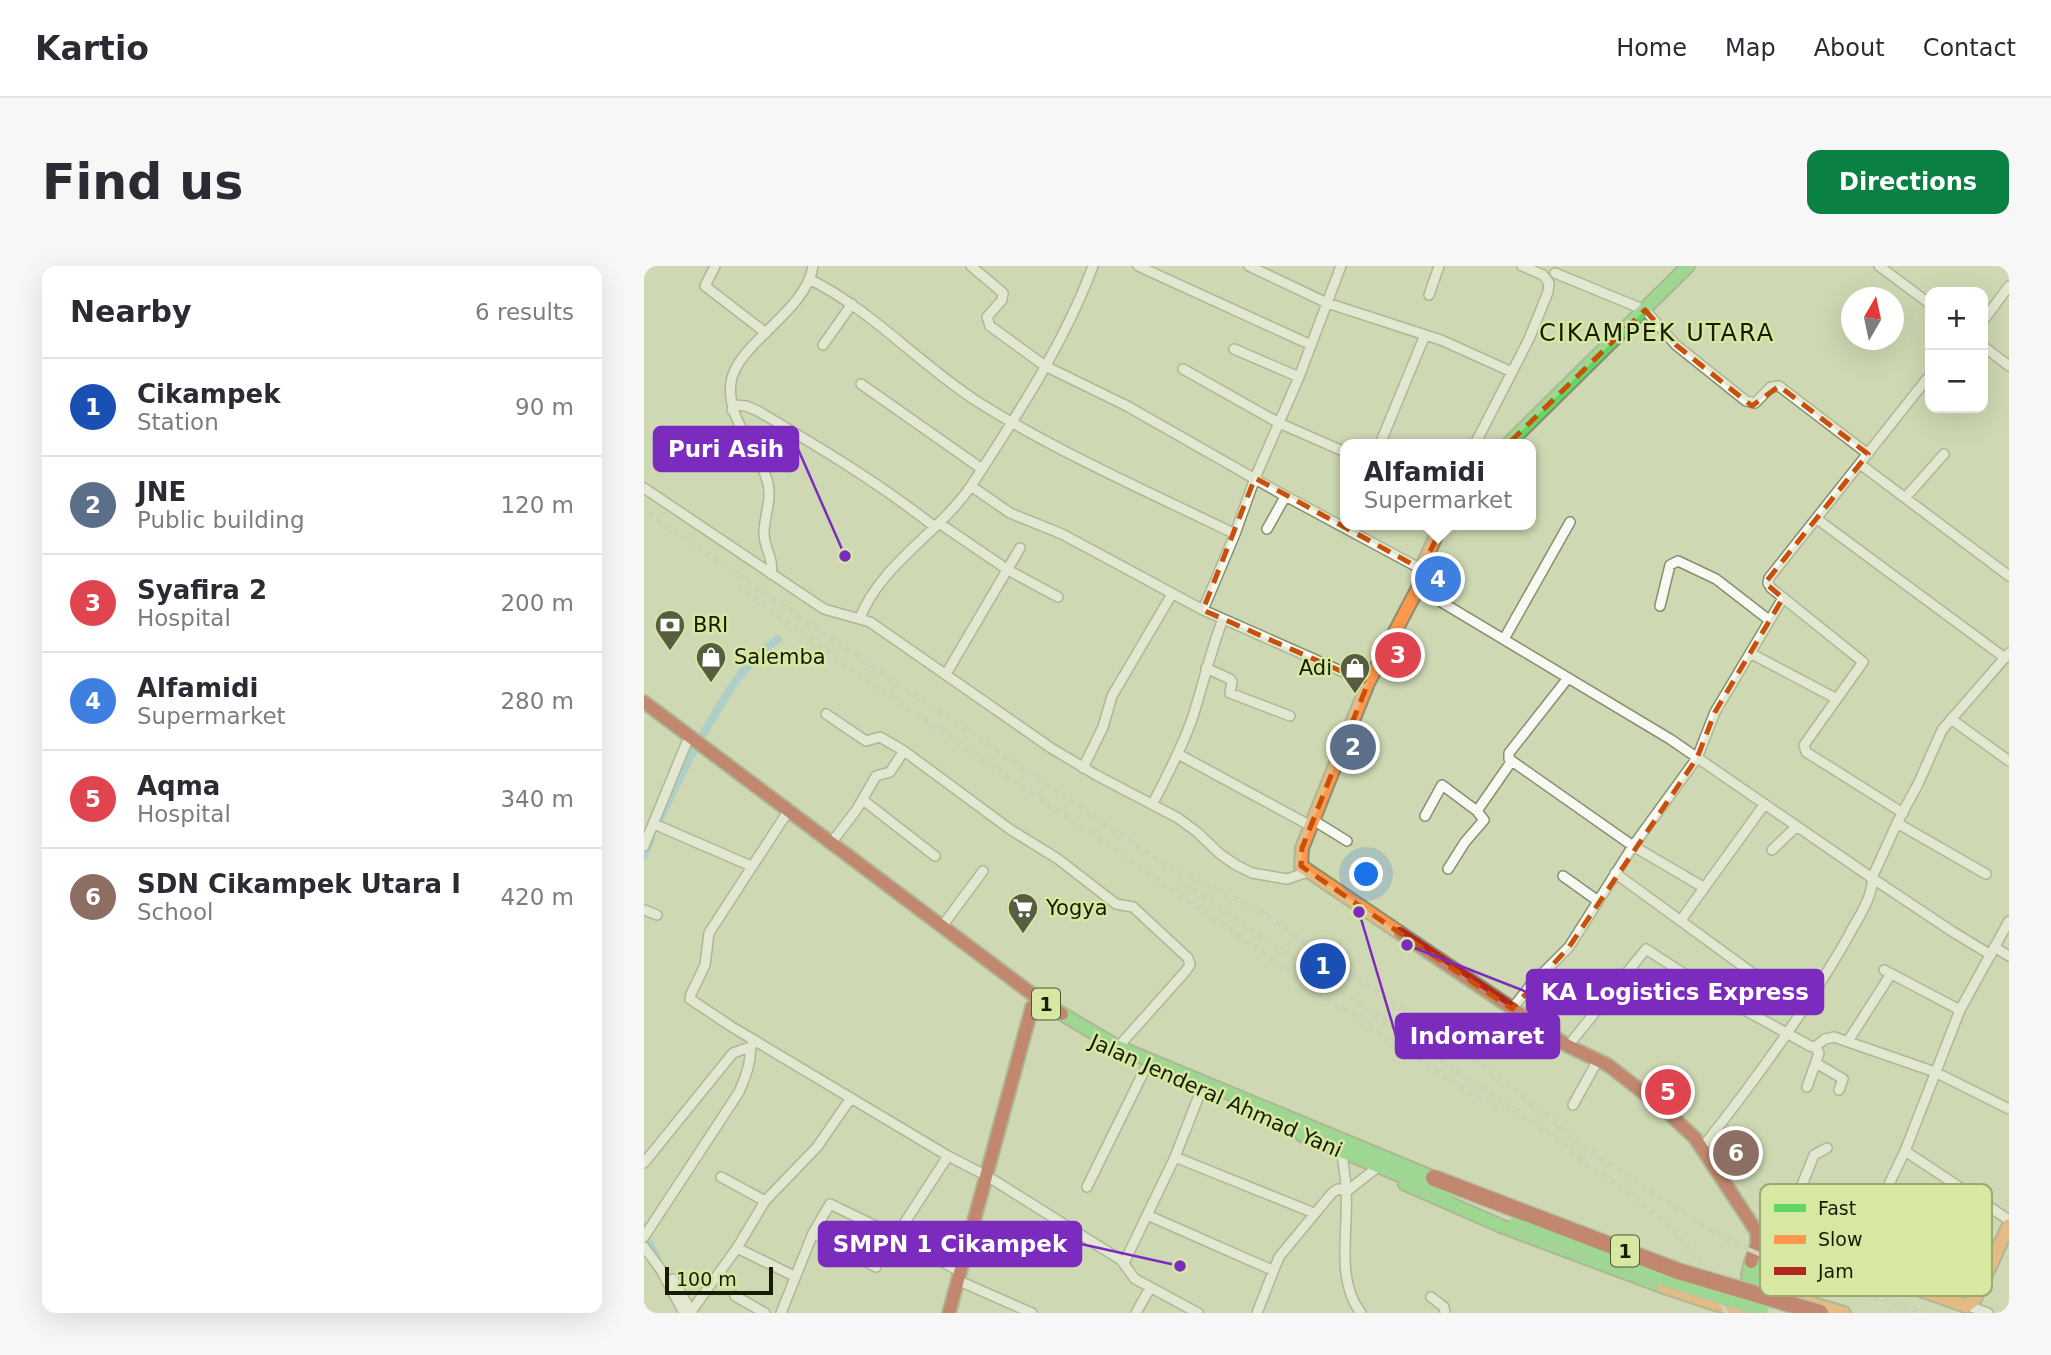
<!DOCTYPE html>
<meta charset="utf-8">
<style>
:root{--surface:#fff;--page:#f7f7f7;--text:#2b2b33;--muted:#7c7c81;--line:#e1e1e2;--accent:#0b8043}
body{margin:0;font-family:"DejaVu Sans",sans-serif;background:var(--page);color:var(--text)}
.controls{position:absolute;right:21px;top:21px;display:grid;overflow:hidden;border-radius:14px;box-shadow:0 7px 28px #0002}
.controls button{width:63px;height:63px;display:grid;place-items:center;padding:0;border:0;border-bottom:2px solid var(--line);background:var(--surface);color:var(--text);font:35px sans-serif}
.compass{position:absolute;left:1197px;top:21px;width:63px;height:63px;border-radius:50%;background:var(--surface);box-shadow:0 7px 28px #0002;rotate:9deg}
.scale{position:absolute;left:21px;bottom:18px;width:108px;box-sizing:border-box;padding-left:7px;border:4px solid #161b02;border-top:0;font-size:19px;line-height:24px;white-space:nowrap;color:#161b02;-webkit-text-stroke:5px #d6e8a2;paint-order:stroke}
.you{position:absolute;left:723px;top:609px;width:24px;height:24px;margin:-18px;border:5px solid #fff;border-radius:50%;background:#1a73e8;box-shadow:0 0 0 10px #1a73e833}
.badge{display:grid;place-items:center;width:46px;height:46px;border-radius:50%;background:var(--accent);color:#fff;font-size:23px;font-weight:700}
.pin{position:absolute;translate:-50% -50%;border:4px solid #fff;box-shadow:0 2px 7px #0006}
.popup{position:absolute;left:696px;top:173px;width:196px;height:91px;box-sizing:border-box;display:grid;place-content:center;border-radius:14px;background:var(--surface);filter:drop-shadow(0 2px 5px #0005);font-size:23px;white-space:nowrap;color:var(--muted)}
.popup b{font-size:26px;color:var(--text)}
.popup::after{content:'';position:absolute;left:50%;top:100%;margin-left:-14px;border:14px solid transparent;border-top-color:var(--surface)}
.list{margin:0;padding:0;list-style:none}
h2{display:flex;justify-content:space-between;align-items:center;height:91px;margin:0;padding:0 28px;font-size:30px}
h2 small{font-size:23px;font-weight:400;color:var(--muted)}
.list li{display:grid;grid-template-columns:46px 1fr auto;gap:21px;align-items:center;box-sizing:border-box;height:98px;padding:0 28px;border-top:2px solid var(--line)}
.list b{display:block;font-size:26px;white-space:nowrap}
.list p{margin:0;font-size:23px;white-space:nowrap;color:var(--muted)}
.list em{font-size:23px;font-style:normal;color:var(--muted)}
.map{position:relative;flex:none;width:1365px;height:1047px;overflow:hidden;border-radius:14px}
header{display:flex;align-items:center;gap:42px;box-sizing:border-box;height:98px;padding:0 35px;background:var(--surface);border-bottom:2px solid var(--line)}
header strong{font-size:33px}
nav{display:flex;gap:38px;margin-inline-start:auto;font-size:24px}
.intro{display:flex;align-items:center;justify-content:space-between;box-sizing:border-box;height:168px;padding:0 42px}
h1{margin:0;font-size:49px}
.button{padding:18px 32px;border-radius:14px;background:var(--accent);color:#fff;font-size:24px;font-weight:700}
main{display:flex;gap:42px;padding:0 42px}
aside{flex:1;background:var(--surface);border-radius:14px;box-shadow:0 7px 28px #0002}
.map>svg:first-child{display:block}
.lines{fill:none;stroke-linecap:round;stroke-linejoin:round}
.canal{stroke:#86c4e0;stroke-width:8}
.street-casing{stroke:#888f71;stroke-width:12}
.fast-casing{stroke:#888f71;stroke-width:16}
.slow-casing{stroke:#888f71;stroke-width:16}
.jam-casing{stroke:#888f71;stroke-width:16}
.street{stroke:#f8f9f3;stroke-width:9}
.fast{stroke:#63d668;stroke-width:12}
.slow{stroke:#ff974d;stroke-width:12}
.jam{stroke:#b3261e;stroke-width:12}
.rail-casing{stroke:#c6cabe;stroke-width:4.5}
.rail{stroke:#d6e8a2;stroke-width:2;stroke-dasharray:5;stroke-linecap:butt}
.fast-bridge-casing{stroke:#96ab95;stroke-width:19;stroke-linecap:butt}
.jam-bridge-casing{stroke:#96ab95;stroke-width:19;stroke-linecap:butt}
.fast-bridge{stroke:#63d668;stroke-width:16}
.jam-bridge{stroke:#b3261e;stroke-width:16}
.marked{fill:none;stroke:#c8500a;stroke-width:5;stroke-dasharray:14 9;stroke-linejoin:round}
.labels{text-anchor:middle;dominant-baseline:central;stroke-width:5;stroke-linejoin:round;paint-order:stroke}
.shield{fill:#d6e8a2;stroke:#505832;stroke-width:2}
.shield-label{font-size:19px;font-weight:bold;fill:#161b02}
.poi-label{font-size:21px;fill:#161b02;stroke:#d6e8a2;text-anchor:start}
.street-label{font-size:21px;fill:#161b02;stroke:#d6e8a2}
.quarter-label{font-size:24px;letter-spacing:2px;fill:#161b02;stroke:#d6e8a2}
.key{fill:#d6e8a2;stroke:#9caa72;stroke-width:2}
.key-label{font-size:19px;fill:#161b02}
.leader{fill:none;stroke:#7b2cbf;stroke-width:2.5}
.callout-dot{fill:#7b2cbf;stroke:#d6e8a2;stroke-width:2.5}
.callout{fill:#7b2cbf;stroke:#7b2cbf;stroke-width:2.5}
.callout-label{font-size:23px;text-anchor:middle;font-weight:bold;fill:#fff}
</style>
<header>
<strong>Kartio</strong>
<nav><a>Home</a><a>Map</a><a>About</a><a>Contact</a></nav>
</header>
<div class="intro"><h1>Find us</h1><a class="button">Directions</a></div>
<main>
<aside>
<h2>Nearby<small>6 results</small></h2>
<ul class="list">
<li><span class="badge" style="background:#1a4fb4">1</span><div><b>Cikampek</b><p>Station</p></div><em>90 m</em></li>
<li><span class="badge" style="background:#5c6f8a">2</span><div><b>JNE</b><p>Public building</p></div><em>120 m</em></li>
<li><span class="badge" style="background:#e0444e">3</span><div><b>Syafira 2</b><p>Hospital</p></div><em>200 m</em></li>
<li><span class="badge" style="background:#3f7fe0">4</span><div><b>Alfamidi</b><p>Supermarket</p></div><em>280 m</em></li>
<li><span class="badge" style="background:#e0444e">5</span><div><b>Aqma</b><p>Hospital</p></div><em>340 m</em></li>
<li><span class="badge" style="background:#8d6e63">6</span><div><b>SDN Cikampek Utara I</b><p>School</p></div><em>420 m</em></li>
</ul>
</aside>
<div class="map">
<svg width="1365" height="1047" viewBox="0 0 1365 1047">
<rect width="100%" height="100%" fill="#ced8b2"/>
<g class="lines">
<path class="canal" d="M12 562C27 529 42 497 61 465 83 428 97 399 134 373
M0 589 7 574
M0 960 4 976 13 992"/>
<g class="street-casing">
<path id="street" d="M71 0 61 20 122 67
M327 0 359 27 358 34 343 51 346 60 401 100 483 140 634 226 777 303
M494 0 667 79
M605 0 683 37 797 74 868 106
M1235 0 1286 38
M911 7 1001 44 1032 79 1102 135 1111 137 1127 121 1135 120 1224 188
M165 13C228 44 275 98 334 136 415 187 505 226 591 268
M785 29 795 0
M1339 55 1365 20
M179 79 208 38
M1339 80 1365 100
M590 83 655 111
M539 103 635 157 701 186
M217 118 338 203
M88 144 90 139 102 140 114 145C175 181 235 217 291 261
M736 178 781 69
M831 178 885 73 904 26 905 17 899 9 878 0
M1216 198 1365 310
M327 220 366 247 418 268 559 344 724 417
M0 222 180 343 226 356 407 482 452 509 534 552 553 566 576 588 592 599 608 607 643 613 664 606
M1261 232 1300 188
M1173 253 1361 392
M295 257 364 304 414 331
M623 263 641 231
M127 308C130 291 120 283 120 267 120 249 129 233 123 214 113 180 82 154 87 116 93 77 162 46 169 0
M774 322 1026 473 1228 612C1230 630 1212 655 1204 671 1161 746 1111 815 1057 883
M1016 340 1026 299 1034 295 1072 313 1125 354
M559 344 591 268 611 212 655 111 697 0
M216 352C237 298 295 267 327 220 372 151 420 78 449 0
M860 373 926 256
M1106 387 1193 433
M562 402 586 413 588 416 586 427 646 450
M302 408 376 282
M924 412 865 487V493L989 580 1059 621
M182 448 222 475 236 471 260 485 367 564 414 593 472 638 489 641 544 692 546 699 541 706 474 781
M1307 453 1365 495
M534 488 667 560
M439 502 459 461 468 430 528 328
M219 534 291 590
M509 537C523 510 538 482 548 453 559 420 566 386 579 353
M1259 547 1162 486 1160 479 1219 396 1127 322 1124 317 1125 312 1286 109
M141 550 65 667 61 699 47 728 46 733 88 761 304 890 343 910 477 994 491 1013 554 1047
M781 550 798 519 833 545 867 496
M669 554 703 575
M1253 557 1342 608
M10 558 107 600
M188 576 213 543 232 510 246 506 260 485
M0 580 42 478
M1128 584 1152 561
M804 603 821 576 840 554 833 545
M971 607 1159 744
M919 610 954 635
M0 644 13 649
M1037 654 1120 539
M299 659 339 605
M1350 681 1365 690
M1347 689 1309 666 1228 612 1253 557 1275 516 1298 464 1365 387
M1240 704 1316 744
M868 743 886 720 925 681 989 580 1053 492 1071 446 1139 332
M1204 775 1247 708
M924 780 1002 683 1068 726 1166 780 1171 781 1181 773 1190 771 1291 806 1365 843
M1172 797 1199 813 1195 824
M1163 821 1175 787 1171 781
M929 839 954 794
M1261 885 1365 954
M698 886C699 899 702 912 702 924 705 963 691 1014 717 1047
M531 891 670 947
M0 897 89 787 106 781
M77 911 121 935
M443 921 501 803
M503 949 628 1004
M1116 966 1136 940 1154 929 1170 889 1183 882
M169 967 232 1001
M252 970 304 890
M0 971 95 826C99 817 103 808 105 797 107 788 105 782 110 774
M0 981 17 1004 40 1047
M93 982 150 1010
M480 997 531 891 556 827
M1206 999 1261 885 1316 744 1365 655
M29 1013 48 1047
M313 1014 388 1047
M91 1030 121 1047
M787 1031 800 1041 801 1047
M1325 1040 1344 1047
M46 1047 93 982 121 935 173 881 207 832
M137 1047 169 967 186 938 252 970 315 1005
M492 1047 506 1022
M613 1047 635 991 688 927 694 923 703 925 734 901"/>
</g>
<g class="fast-casing">
<path id="fast" d="M864 178 1044 0
M418 748 474 781 790 912
M658 869 775 917
M761 918 857 960 1020 1021 1030 1012 1031 1002
M1107 996 1104 1009 1108 1038
M1110 1002 1114 1015 1134 1028"/>
</g>
<g class="slow-casing">
<path id="slow" d="M756 667 657 600 658 582 724 417 774 322 777 303 797 259
M1113 966 1322 1040 1331 1033 1365 959
M1020 1021 1099 1047
M1162 1036 1200 1047"/>
</g>
<g class="jam-casing">
<path id="jam" d="M0 436 396 734 418 748
M756 667 924 780 964 799 1019 842 1051 872 1113 966V978L1107 996
M305 1047 388 741 396 734"/>
</g>
<use href="#street" class="street"/>
<use href="#fast" class="fast"/>
<use href="#slow" class="slow"/>
<use href="#jam" class="jam"/>
<g class="rail-casing">
<path id="rail" d="M0 245 515 595 614 644 824 788 954 890 1047 952 1088 976 1162 1009 1281 1047
M97 322C215 412 339 493 462 578 591 667 718 761 852 842
M536 615 940 892
M929 890C993 931 1055 972 1082 1047"/>
</g>
<use href="#rail" class="rail"/>
<g class="fast-bridge-casing">
<path id="fast-bridge" d="M775 917 801 927
M874 956 1017 1010 1117 1041"/>
</g>
<g class="jam-bridge-casing">
<path id="jam-bridge" d="M790 912 1034 1005 1176 1047"/>
</g>
<use href="#fast-bridge" class="fast-bridge"/>
<use href="#jam-bridge" class="jam-bridge"/>
</g>
<path d="M0 0H1365V1047H0ZM1001 44 1032 79 1108 140 1135 120 1224 188 1121 317 1139 332 1071 446 1053 492 925 681 868 743 657 600 658 582 724 417 559 344 611 212 777 303 817 224Z" fill="#ced8b2" fill-opacity=".55" fill-rule="evenodd"/>
<path class="marked" d="M1001 44 1032 79 1108 140 1135 120 1224 188 1121 317 1139 332 1071 446 1053 492 925 681 868 743 657 600 658 582 724 417 559 344 611 212 777 303 817 224Z"/>
<defs>
<g id="bank-pin" transform="scale(1.575)"><path d="M0 17L-7.5 6A9.5 9.5 0 1 1 7.5 6Z" fill="#565d40" stroke="#d6e8a2"/><path d="M-6-4H6V4H-6ZM0-2.3a2.3 2.3 0 1 0 0 4.6a2.3 2.3 0 1 0 0-4.6Z" fill="#fff"/></g>
<g id="shop-pin" transform="scale(1.575)"><path d="M0 17L-7.5 6A9.5 9.5 0 1 1 7.5 6Z" fill="#565d40" stroke="#d6e8a2"/><path d="M-5-2.5h2.3a2.7 3.5 0 0 1 5.4 0H5L5.5 6h-11ZM-1.5-2.5h3a1.5 2.3 0 0 0-3 0Z" fill="#fff"/></g>
<g id="supermarket-pin" transform="scale(1.575)"><path d="M0 17L-7.5 6A9.5 9.5 0 1 1 7.5 6Z" fill="#565d40" stroke="#d6e8a2"/><path d="M-6-5.5h2.5l.6 2H6L4.5 2H-2.5L-4.4-4H-6ZM-1.5 3.2a1.3 1.3 0 1 0 .1 0ZM3 3.2a1.3 1.3 0 1 0 .1 0Z" fill="#fff"/></g>
</defs>
<g fill-rule="evenodd">
<use href="#bank-pin" x="26" y="359"/>
<use href="#shop-pin" x="67" y="391"/>
<use href="#shop-pin" x="711" y="402"/>
<use href="#supermarket-pin" x="379" y="642"/>
</g>
<g class="labels">
<g class="shield">
<rect x="388" y="722.5" width="28" height="31" rx="5"/>
<rect x="967" y="969.5" width="28" height="31" rx="5"/>
</g>
<g class="shield-label">
<text x="402" y="738">1</text>
<text x="981" y="985">1</text>
</g>
<g class="poi-label">
<text x="49" y="359">BRI</text>
<text x="90" y="391">Salemba</text>
<text x="688" y="402" text-anchor="end">Adi</text>
<text x="402" y="642">Yogya</text>
</g>
<g class="street-label">
<text transform="translate(572 830) rotate(24)">Jalan Jenderal Ahmad Yani</text>
</g>
<g class="quarter-label">
<text x="1013" y="67">CIKAMPEK UTARA</text>
</g>
</g>
<rect x="1116" y="918" width="232" height="112" rx="10" class="key"/>
<rect x="1130" y="938" width="32" height="8" fill="#63d668"/>
<rect x="1130" y="969" width="32" height="9" fill="#ff974d"/>
<rect x="1130" y="1001" width="32" height="8" fill="#b3261e"/>
<g class="key-label">
<text x="1174" y="949">Fast</text>
<text x="1174" y="980">Slow</text>
<text x="1174" y="1012">Jam</text>
</g>
<path class="leader" d="M201 290L154 183M763 679L883 726M715 646L752 770M536 1000L437 978"/>
<g class="callout-dot">
<circle cx="201" cy="290" r="7"/>
<circle cx="763" cy="679" r="7"/>
<circle cx="715" cy="646" r="7"/>
<circle cx="536" cy="1000" r="7"/>
</g>
<g class="callout">
<rect x="10" y="161" width="144" height="44" rx="7"/>
<rect x="883" y="704" width="296" height="44" rx="7"/>
<rect x="752" y="748" width="163" height="44" rx="7"/>
<rect x="175" y="956" width="262" height="44" rx="7"/>
</g>
<g class="callout-label">
<text x="82" y="191">Puri Asih</text>
<text x="1031" y="734">KA Logistics Express</text>
<text x="833" y="778">Indomaret</text>
<text x="306" y="986">SMPN 1 Cikampek</text>
</g>
</svg>
<div class="controls">
<button>+</button>
<button>−</button>
</div>
<svg class="compass" viewBox="-18 -18 36 36"><path d="M0-13l5 13h-10z" fill="#e53935"/><path d="M0 13l5-13h-10z" fill="#7c7c81"/></svg>
<div class="scale">100 m</div>
<div class="you"></div>
<div class="pin badge" style="left:679px;top:700px;background:#1a4fb4">1</div>
<div class="pin badge" style="left:709px;top:481px;background:#5c6f8a">2</div>
<div class="pin badge" style="left:754px;top:389px;background:#e0444e">3</div>
<div class="pin badge" style="left:794px;top:313px;background:#3f7fe0">4</div>
<div class="popup"><b>Alfamidi</b>Supermarket</div>
<div class="pin badge" style="left:1024px;top:826px;background:#e0444e">5</div>
<div class="pin badge" style="left:1092px;top:887px;background:#8d6e63">6</div>
</div>
</main>
